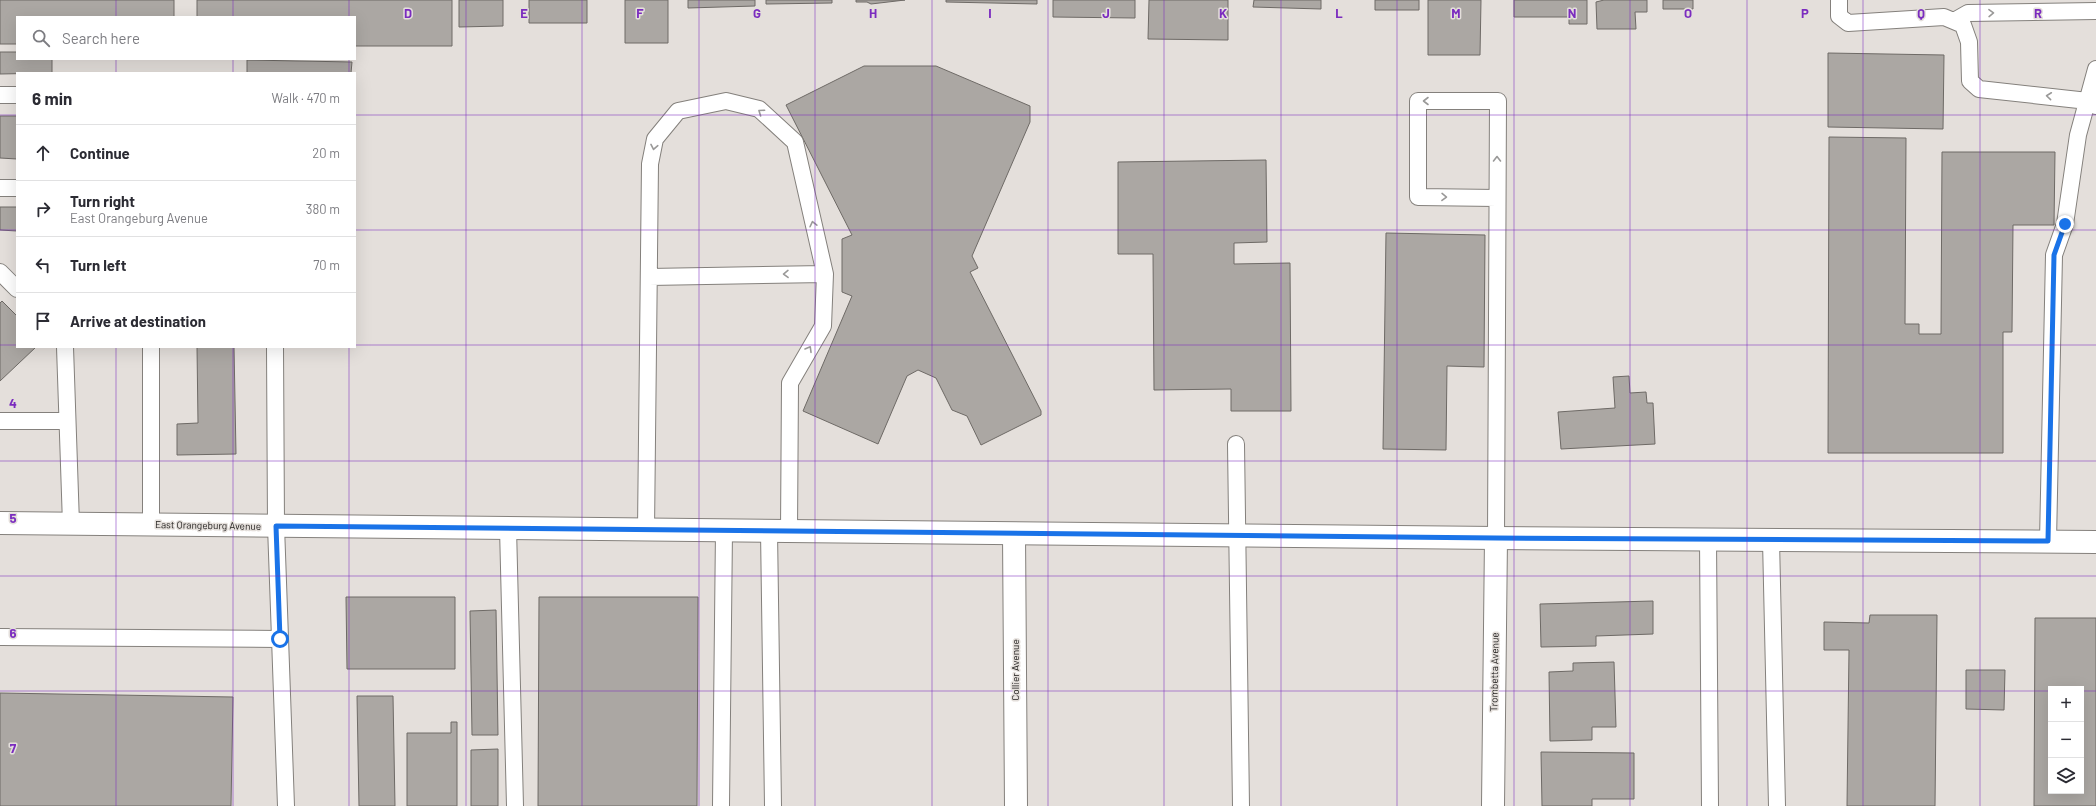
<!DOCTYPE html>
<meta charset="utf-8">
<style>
:root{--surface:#fff;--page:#f7f7f7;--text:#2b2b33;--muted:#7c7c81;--line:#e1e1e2}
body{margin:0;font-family:Barlow,sans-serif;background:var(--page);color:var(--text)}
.controls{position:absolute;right:12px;bottom:12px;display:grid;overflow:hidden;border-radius:0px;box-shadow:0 4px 16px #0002}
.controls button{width:36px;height:36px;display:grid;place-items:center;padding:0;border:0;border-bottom:1px solid var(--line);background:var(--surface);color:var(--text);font:20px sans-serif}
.stop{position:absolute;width:12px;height:12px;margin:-9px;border:3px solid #1a73e8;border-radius:50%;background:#fff}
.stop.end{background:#1a73e8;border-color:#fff;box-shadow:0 1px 4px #0008}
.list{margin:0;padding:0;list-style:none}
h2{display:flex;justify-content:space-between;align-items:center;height:52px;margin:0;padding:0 16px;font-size:17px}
h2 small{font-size:13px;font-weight:400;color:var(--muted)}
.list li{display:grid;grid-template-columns:26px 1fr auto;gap:12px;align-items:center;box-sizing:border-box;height:56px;padding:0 16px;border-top:1px solid var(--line)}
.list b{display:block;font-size:15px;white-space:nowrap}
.list p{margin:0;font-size:13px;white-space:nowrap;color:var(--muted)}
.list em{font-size:13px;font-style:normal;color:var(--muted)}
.icon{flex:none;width:22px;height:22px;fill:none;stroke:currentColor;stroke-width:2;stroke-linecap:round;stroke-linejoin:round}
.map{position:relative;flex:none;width:2096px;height:806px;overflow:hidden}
.search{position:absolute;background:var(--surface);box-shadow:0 4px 16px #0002;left:16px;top:16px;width:340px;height:44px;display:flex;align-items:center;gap:10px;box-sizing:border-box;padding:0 14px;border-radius:0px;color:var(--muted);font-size:15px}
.panel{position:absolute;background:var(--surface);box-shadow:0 4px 16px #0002;left:16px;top:72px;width:340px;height:276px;border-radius:0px}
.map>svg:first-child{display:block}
.building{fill:#aba7a3;stroke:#6e6a66;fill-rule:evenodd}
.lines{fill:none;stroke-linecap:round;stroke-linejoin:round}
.lane-casing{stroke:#84807c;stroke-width:18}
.street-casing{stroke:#84807c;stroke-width:24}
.secondary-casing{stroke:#84807c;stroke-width:24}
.lane{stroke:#fff;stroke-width:16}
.street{stroke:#fff;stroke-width:22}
.secondary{stroke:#fff;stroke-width:22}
.oneway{stroke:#9a9998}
.route{stroke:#1a73e8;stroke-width:5}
.grid{fill:none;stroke:#7b2cbf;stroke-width:1;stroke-opacity:0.55}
.labels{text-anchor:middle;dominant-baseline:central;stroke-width:3;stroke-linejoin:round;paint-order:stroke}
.street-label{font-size:10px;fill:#1e1c1b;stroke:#e4dfdb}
.grid-label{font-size:13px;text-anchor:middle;font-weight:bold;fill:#7b2cbf;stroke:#e4dfdb;stroke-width:3;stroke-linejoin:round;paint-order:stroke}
</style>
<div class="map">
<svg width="2096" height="806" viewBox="0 0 2096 806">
<rect width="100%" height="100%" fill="#e4dfdb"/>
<path class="building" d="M0 0H174V17H17V44H0Z
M197 0H452V46H355V17H197Z
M459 0H503V26L459 27Z
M529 0H587V23H529Z
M625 0H668V43H625Z
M688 0H755V6L688 8Z
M766 0H832V3L766 4Z
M856 0H905L871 4 867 2H856Z
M946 0H1037V4L946 2Z
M1053 0H1135V18L1053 17Z
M1149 0H1228V40L1148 39Z
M1254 0H1321V9L1253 7Z
M1375 0H1419V10H1375Z
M1428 0H1481L1480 55H1428Z
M1514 0H1587V24H1569V17H1514Z
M1604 0H1647V12H1635L1636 29H1597L1596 2Z
M1663 0H1693V9H1663Z
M0 52H17V59H52V73L0 74Z
M1828 53 1944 55 1943 129 1828 127Z
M247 60 352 62 351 73H247Z
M864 66H936L1030 106V122L972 256 978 268 970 272 1041 411V415L981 445 967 416 952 410 936 378 918 370 907 376 878 444 803 411 852 296 842 292V239L852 235 786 105Z
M0 116H17V159L0 158Z
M1829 137 1906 138 1905 324H1919V334H1941L1942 152H2055L2054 225H2013L2012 332H2003V453H1828Z
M1266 160 1267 242 1234 243V264L1290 263 1291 411H1231V389L1154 390 1153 254H1118V162Z
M0 207H17V231L0 230Z
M1386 233 1485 235 1484 367 1447 366 1446 450 1383 449Z
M2 301 17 316V347H36L0 381V303Z
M197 347H234L236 454 177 455V424L198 423Z
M1629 376 1630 393 1646 392 1647 403H1653L1655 444 1561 449 1558 412 1615 408 1613 377Z
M346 597H455V669H347Z
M539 597H698L697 806H538Z
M1653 601V634L1596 636V646L1541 647 1540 604Z
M496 610 498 735H472L470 611Z
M1870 615H1937L1935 806H1847L1849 650H1824V622L1869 623Z
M2035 618H2096V806H2034ZM2051 689H2081V791H2051Z
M1614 662 1616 727H1592V740L1550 741 1549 672 1573 671V663Z
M1966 670H2005L2004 710 1966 709Z
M0 693 233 697 231 806H0Z
M357 696H393L395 806H359Z
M451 722H457V806H407V733H451Z
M498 749V806H471V750Z
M1541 752 1634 753V799H1592V806H1542Z"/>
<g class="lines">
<g class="lane-casing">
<path id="lane" d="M1839 0V16L1848 23 1944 17 1963 25 1969 42 1970 81 1979 89 2088 101 2096 106
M1954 21 1968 13 2096 11
M0 95H17
M0 188H17
M0 272 17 289
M649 277 825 274
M65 347 71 524
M275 347 276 526 286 806
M0 421H67
M1236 444 1241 806
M151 524V347
M508 528 515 806
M646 530 650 164 655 139 678 111 726 101 759 109 795 142 825 274 823 326 790 383 789 531
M769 531 773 806
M1496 538 1498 101H1418V197L1497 198
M1708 539 1710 806
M1771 540 1777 806
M2048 541 2054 255 2065 224 2078 135 2096 69
M0 637 280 639
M721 806 724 530"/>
</g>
<g class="street-casing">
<path id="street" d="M1014 534 1016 806
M1493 806 1496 538"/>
</g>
<g class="secondary-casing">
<path id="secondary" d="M0 523 1496 538 2096 542"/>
</g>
<use href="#lane" class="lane"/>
<use href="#street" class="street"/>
<use href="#secondary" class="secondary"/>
</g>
<defs><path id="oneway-chevron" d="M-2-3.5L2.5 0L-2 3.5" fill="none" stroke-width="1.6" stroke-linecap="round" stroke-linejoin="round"/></defs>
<g class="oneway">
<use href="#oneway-chevron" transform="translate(1991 13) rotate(-1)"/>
<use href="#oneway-chevron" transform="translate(2049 96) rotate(-174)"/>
<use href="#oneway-chevron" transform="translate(1426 101) rotate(180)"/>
<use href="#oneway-chevron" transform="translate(761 112) rotate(-145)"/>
<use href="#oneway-chevron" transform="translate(654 147) rotate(101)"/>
<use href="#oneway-chevron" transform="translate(1497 159) rotate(-90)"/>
<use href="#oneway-chevron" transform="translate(1444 197) rotate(1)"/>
<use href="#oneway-chevron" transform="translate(813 224) rotate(-103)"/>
<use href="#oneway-chevron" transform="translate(786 274) rotate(179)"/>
<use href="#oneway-chevron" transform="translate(809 349) rotate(-60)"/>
</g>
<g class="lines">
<path class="route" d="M280 639 276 526 1496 538 2048 541 2054 255 2065 224"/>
</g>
<path class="grid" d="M116 0V17M233 0V17M349 0V17M466 0V806M582 0V806M699 0V806M815 0V806M932 0V806M1048 0V806M1164 0V806M1281 0V806M1397 0V806M1514 0V806M1630 0V806M1747 0V806M1863 0V806M1980 0V806M116 59V73M233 59V73M349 59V73M0 115H17M355 115H2096M0 230H17M355 230H2096M0 345H17M355 345H2096M116 347V806M233 347V806M349 347V806M0 461H2096M0 576H2096M0 691H2051M2081 691H2096"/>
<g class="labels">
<g class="street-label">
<text transform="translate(208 525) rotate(1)">East Orangeburg Avenue</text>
<text transform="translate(1015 670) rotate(-90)">Collier Avenue</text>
<text transform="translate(1494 672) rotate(-89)">Trombetta Avenue</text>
</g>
</g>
<g class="grid-label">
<text x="408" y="18">D</text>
<text x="524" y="18">E</text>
<text x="640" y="18">F</text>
<text x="757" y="18">G</text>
<text x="873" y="18">H</text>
<text x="990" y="18">I</text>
<text x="1106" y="18">J</text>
<text x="1223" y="18">K</text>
<text x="1339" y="18">L</text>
<text x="1456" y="18">M</text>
<text x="1572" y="18">N</text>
<text x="1688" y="18">O</text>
<text x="1805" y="18">P</text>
<text x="1921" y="18">Q</text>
<text x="2038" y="18">R</text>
<text x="13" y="408">4</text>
<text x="13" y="523">5</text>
<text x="13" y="638">6</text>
<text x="13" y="753">7</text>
</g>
</svg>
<div class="controls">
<button>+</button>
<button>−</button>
<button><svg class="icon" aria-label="layers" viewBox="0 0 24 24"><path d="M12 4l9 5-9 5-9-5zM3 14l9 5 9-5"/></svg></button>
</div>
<div class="stop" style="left:280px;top:639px"></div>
<div class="stop end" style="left:2065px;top:224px"></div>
<div class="search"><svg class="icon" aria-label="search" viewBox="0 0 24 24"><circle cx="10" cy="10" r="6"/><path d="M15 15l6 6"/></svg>Search here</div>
<section class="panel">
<h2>6 min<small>Walk · 470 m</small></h2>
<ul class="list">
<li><svg class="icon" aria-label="ahead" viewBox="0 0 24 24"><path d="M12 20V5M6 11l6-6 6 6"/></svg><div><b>Continue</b></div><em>20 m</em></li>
<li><svg class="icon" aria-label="right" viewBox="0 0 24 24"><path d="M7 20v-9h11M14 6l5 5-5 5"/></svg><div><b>Turn right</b><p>East Orangeburg Avenue</p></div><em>380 m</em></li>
<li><svg class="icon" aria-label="left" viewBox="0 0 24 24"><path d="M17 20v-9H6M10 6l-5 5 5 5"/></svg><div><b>Turn left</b></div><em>70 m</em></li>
<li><svg class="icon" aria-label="arrive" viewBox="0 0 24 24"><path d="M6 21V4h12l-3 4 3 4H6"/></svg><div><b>Arrive at destination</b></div></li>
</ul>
</section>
</div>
